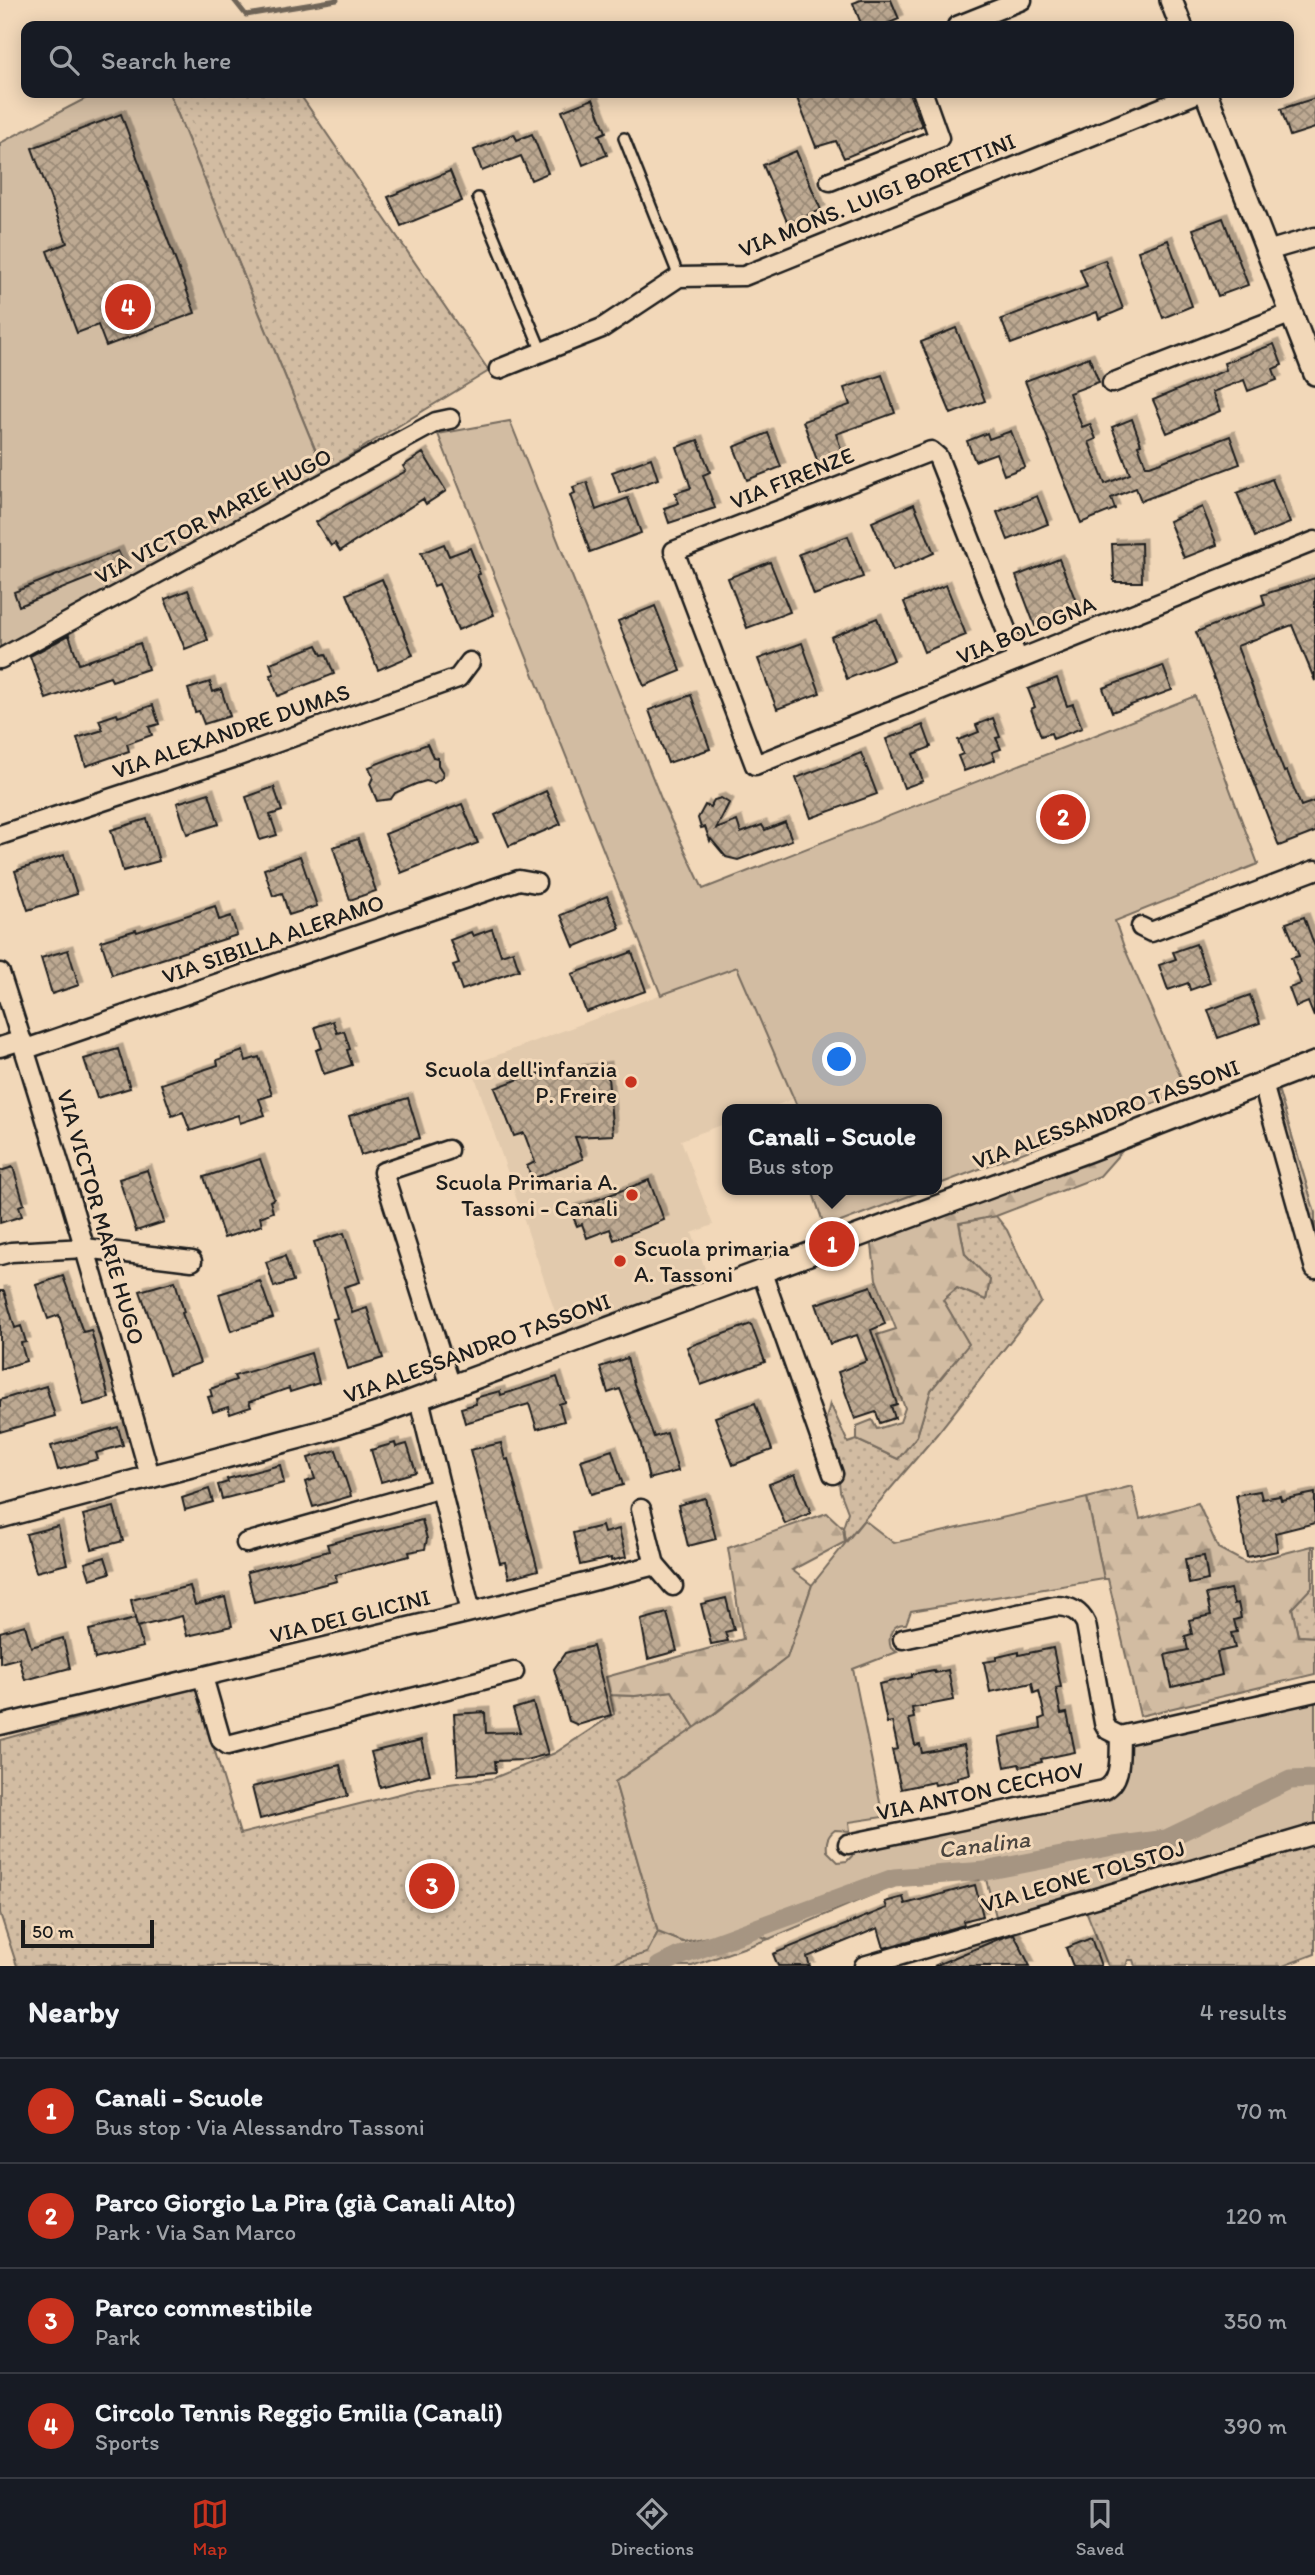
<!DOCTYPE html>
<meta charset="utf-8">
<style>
:root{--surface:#171b24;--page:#242831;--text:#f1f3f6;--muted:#9ea1a6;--line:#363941;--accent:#c8321e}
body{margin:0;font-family:Itim,sans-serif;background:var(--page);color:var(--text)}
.scale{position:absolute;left:21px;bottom:18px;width:133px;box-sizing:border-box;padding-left:7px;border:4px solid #1c1c1c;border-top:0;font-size:19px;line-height:24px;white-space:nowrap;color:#1c1c1c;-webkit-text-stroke:5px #f2d8b9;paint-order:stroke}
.you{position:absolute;left:840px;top:1060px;width:24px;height:24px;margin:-18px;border:5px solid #fff;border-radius:50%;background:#1a73e8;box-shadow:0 0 0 10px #1a73e833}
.badge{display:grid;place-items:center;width:46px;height:46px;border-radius:50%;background:var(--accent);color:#fff;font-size:23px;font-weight:700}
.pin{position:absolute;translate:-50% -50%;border:4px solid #fff;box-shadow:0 2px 7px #0006}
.popup{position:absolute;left:722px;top:1104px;width:220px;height:91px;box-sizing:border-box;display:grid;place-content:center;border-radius:14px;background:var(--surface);filter:drop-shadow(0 2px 5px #0005);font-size:23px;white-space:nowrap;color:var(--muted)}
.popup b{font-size:26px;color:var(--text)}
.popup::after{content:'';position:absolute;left:50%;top:100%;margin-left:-14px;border:14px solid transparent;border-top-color:var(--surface)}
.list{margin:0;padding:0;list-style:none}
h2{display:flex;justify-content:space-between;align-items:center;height:91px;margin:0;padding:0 28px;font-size:30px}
h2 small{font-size:23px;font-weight:400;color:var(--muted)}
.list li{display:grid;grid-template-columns:46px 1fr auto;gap:21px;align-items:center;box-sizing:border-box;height:105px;padding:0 28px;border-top:2px solid var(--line)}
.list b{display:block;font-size:26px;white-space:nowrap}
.list p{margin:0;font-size:23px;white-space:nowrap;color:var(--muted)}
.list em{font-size:23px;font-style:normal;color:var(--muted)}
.icon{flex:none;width:38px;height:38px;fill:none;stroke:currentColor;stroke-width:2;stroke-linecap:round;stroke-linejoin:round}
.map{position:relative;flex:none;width:1315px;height:1966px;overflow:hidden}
.search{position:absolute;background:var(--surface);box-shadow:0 4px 18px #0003;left:21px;right:21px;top:21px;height:77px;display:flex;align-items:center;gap:18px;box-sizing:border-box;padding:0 24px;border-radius:14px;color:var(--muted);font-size:26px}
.sheet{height:511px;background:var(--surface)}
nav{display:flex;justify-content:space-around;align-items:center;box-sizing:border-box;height:98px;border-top:2px solid var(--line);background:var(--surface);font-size:19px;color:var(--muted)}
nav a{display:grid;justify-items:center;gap:4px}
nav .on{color:var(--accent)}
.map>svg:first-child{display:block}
.built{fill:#e2caad}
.grass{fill:url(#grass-dots);stroke:#776c5f;stroke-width:2}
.forest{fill:url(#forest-firs);stroke:#776c5f;stroke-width:2}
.park{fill:#d2bca2;stroke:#776c5f;stroke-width:2}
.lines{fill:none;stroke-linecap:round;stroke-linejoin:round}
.stream{stroke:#6f6559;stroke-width:5}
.canal{stroke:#a69582;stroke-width:19}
.building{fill:url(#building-cross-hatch);stroke:#1c1c1c;stroke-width:2;filter:url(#shadow)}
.service-casing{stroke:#1c1c1c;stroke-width:14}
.minor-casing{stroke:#1c1c1c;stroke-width:23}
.tertiary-casing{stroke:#1c1c1c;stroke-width:26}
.service{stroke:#f2d8b9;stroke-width:9}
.minor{stroke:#f2d8b9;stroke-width:18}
.tertiary{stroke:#f2d8b9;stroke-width:21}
.poi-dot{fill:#c8321e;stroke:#f2d8b9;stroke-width:2.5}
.labels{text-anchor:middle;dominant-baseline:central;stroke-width:6;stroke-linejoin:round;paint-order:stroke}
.street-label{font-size:23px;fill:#1c1c1c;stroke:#f2d8b9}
.poi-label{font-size:23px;fill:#1c1c1c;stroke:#f2d8b9;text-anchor:end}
.water-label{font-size:24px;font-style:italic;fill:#4c4640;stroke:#f2d8b9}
</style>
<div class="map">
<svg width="1315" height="1966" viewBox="0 0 1315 1966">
<defs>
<pattern id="grass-dots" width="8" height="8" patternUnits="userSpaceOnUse" patternTransform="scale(1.75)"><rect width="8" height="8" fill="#d2bca2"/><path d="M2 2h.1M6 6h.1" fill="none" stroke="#b4a18b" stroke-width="1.8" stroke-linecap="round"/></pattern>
<pattern id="forest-firs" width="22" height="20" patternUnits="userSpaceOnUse" patternTransform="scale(1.75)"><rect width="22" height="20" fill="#d2bca2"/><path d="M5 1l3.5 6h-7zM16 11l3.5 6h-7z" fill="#b4a18b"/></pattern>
<pattern id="building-cross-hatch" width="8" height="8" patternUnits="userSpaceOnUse" patternTransform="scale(1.75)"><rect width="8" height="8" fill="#bda992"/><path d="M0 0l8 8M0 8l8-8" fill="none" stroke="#998976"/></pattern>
<filter id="shadow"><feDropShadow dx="4.5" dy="-4.5" stdDeviation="0" flood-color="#0004"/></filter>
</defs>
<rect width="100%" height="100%" fill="#f2d8b9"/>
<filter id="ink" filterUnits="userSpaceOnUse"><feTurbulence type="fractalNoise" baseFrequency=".0143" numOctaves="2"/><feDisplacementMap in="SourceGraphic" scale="14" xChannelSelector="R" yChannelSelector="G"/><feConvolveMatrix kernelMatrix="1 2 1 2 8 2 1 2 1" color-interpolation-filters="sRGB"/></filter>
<g filter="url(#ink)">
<path class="built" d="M737 966 793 1099 766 1109H727V1123L681 1140 713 1225 692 1233 713 1290 566 1344 471 1065Z"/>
<path class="grass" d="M169 93H299L489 371 324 471Z
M1279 1092 1315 1213V1269L1266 1096Z
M996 1216 1007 1230 1041 1302 937 1434 845 1542 843 1528 848 1512 840 1491 838 1473 824 1428 830 1403 848 1443 857 1440 898 1459 917 1436 931 1390 968 1344 943 1300 957 1288 986 1300 990 1280 965 1254 959 1223Z
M1312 1546H1315V1637L1298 1636 1292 1608 1312 1586Z
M195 1686 240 1834 427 1787 494 1778 555 1753 614 1714 610 1695 635 1696 672 1691 695 1728 615 1782 658 1932 647 1953 605 1966H17L0 1913V1740Z
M1315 1840V1954L1283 1966H1135L1133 1960H1128L1126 1966H1108L1085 1908Z"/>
<path class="forest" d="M1122 1151 1100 1176 996 1216 959 1223 965 1254 990 1280 986 1300 957 1288 943 1300 969 1344 931 1390 917 1436 898 1459 857 1440V1426L872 1420 877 1429 900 1422 905 1408 877 1335 896 1329 876 1279 871 1237Z
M1132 1486 1140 1519 1198 1503 1218 1548 1246 1563 1312 1546V1587L1292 1608 1298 1636 1315 1637V1674L1140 1716 1108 1579H1104L1087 1498Z
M827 1513 843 1528 845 1542 792 1570 812 1585 787 1658 695 1728 672 1691 635 1696 610 1695 606 1677 743 1639 728 1548Z
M742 1930 769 1939 692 1966H605L647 1953 658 1932 683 1942Z"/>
<path class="park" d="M96 93H169L324 471 0 649V143Z
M510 421 662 801 703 889 1195 696 1258 864 1115 921 1124 947 1187 1091 937 1185V1109H791L797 1106 737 967 661 995 438 434Z
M812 1190H925L825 1228Z
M1087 1498 1104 1579 911 1611 906 1624C892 1623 887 1636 891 1648L897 1652 853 1669 883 1817 849 1822 850 1831 835 1830C827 1836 826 1842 827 1851L838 1862 847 1861 859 1849 872 1846 1111 1799 1124 1781 1129 1738 1315 1698V1827L997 1920 984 1872 895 1885 769 1939 742 1930 683 1942 658 1932 615 1782 712 1716 787 1658 812 1585 864 1520 894 1543Z"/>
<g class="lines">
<path class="stream" d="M234 0 246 15 337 0"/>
<path class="canal" d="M659 1966 677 1957 894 1878 985 1871 1113 1846 1166 1839 1290 1780 1315 1779"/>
</g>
<path class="building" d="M861 0H891L899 19 882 26H862L853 3Z
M795 93H909L922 126 844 158 836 141 816 147Z
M1315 98V128L1290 136 1281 109Z
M593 99 606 132 599 135 607 155 583 165 562 111Z
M121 114 195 313 106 346 98 325 77 333 47 251 67 243 32 148Z
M514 134 517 140 532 134 548 173 531 180 521 156 482 171 474 150Z
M796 151 821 210 788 224 763 165Z
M450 171 462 201 401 226 388 197Z
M1223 218 1248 285 1218 296 1193 229Z
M1168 240 1192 306 1163 318 1138 251Z
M1105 260 1123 309 1099 319 1097 312 1011 344 1001 319 1087 287 1080 269Z
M956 328 985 401 951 414 921 342Z
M1274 344 1282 365 1273 369 1277 380 1248 391 1244 380 1212 392 1220 411 1167 433 1153 400 1226 370 1224 363Z
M1089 357 1099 382 1069 393 1082 427 1090 424 1096 439 1089 442 1105 484 1130 474 1112 427 1132 419 1141 444 1138 445 1146 466H1150L1230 436 1240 464 1141 501 1136 488 1111 498 1115 509 1081 523 1025 381Z
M882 375 895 413 836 434 843 454 818 463 803 421 850 405 844 388Z
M1011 431 1025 467 1004 475 996 453 975 461 967 441 987 433 989 439Z
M768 433 781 467 747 480 734 447Z
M698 440 710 472 703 475 715 508 669 523 664 508 679 503 675 493 691 488 677 447Z
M423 453 446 491 426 504 423 499 340 551 335 543 331 546 316 522 406 471 403 466Z
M651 458 658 479 620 493 612 472Z
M1272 479 1290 523 1255 537 1237 493Z
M587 482 596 510 628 498 641 533 590 552 570 495 575 493 573 487Z
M1037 496 1048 524 1008 540 997 512Z
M914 504 934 553 893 571 872 522Z
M1202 507 1217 545 1184 558 1169 521Z
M848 536 863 577 814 595 799 554Z
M1141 543 1142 582H1114L1112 544Z
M444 544 449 556 470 548 480 574 477 575 494 615 458 630 439 584 434 586 421 553Z
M118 551 124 564 19 606 14 592Z
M1059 559 1079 609 1035 626 1016 576Z
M770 562 790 612 747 628 728 578Z
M1315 578V681L1292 625 1237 646 1284 772 1287 771 1301 806 1315 801V832L1279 846 1196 632 1265 605 1262 595Z
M382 579 413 655 378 670 347 594Z
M946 585 966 635 924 652 904 602Z
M188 590 208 640 185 649 165 599Z
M655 606 681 671 644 686 618 621Z
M877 618 894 660 847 679 831 637Z
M69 635 79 664 140 643 148 669 112 681 110 677 46 699 30 656Z
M802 643 820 693 777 709 758 659Z
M317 645 322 655 326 654 334 674 278 696 270 675 274 674 270 663Z
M1163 666 1172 690 1112 712 1103 688Z
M1057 678 1067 706 1073 704 1082 728 1053 739 1051 733 1041 736 1031 709 1035 707 1028 689Z
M210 682 213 692 221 689 230 716 204 724 199 711 195 712 188 689Z
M691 695 710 749 668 763 649 710Z
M153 705 159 724 149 727 152 735 127 744 129 751 86 766 77 738 103 730 99 720 117 714 118 717Z
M993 718 1000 737 996 738 1001 749 992 752 995 760 964 771 958 756 963 754 958 740 979 732 976 725Z
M923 725 931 747 913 754 923 781 904 788 886 739Z
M427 744 433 757 438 758V765L443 773 442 778 434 783 426 781 416 784 395 793 391 799 377 801 370 784 373 777 369 767Z
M861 753 877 794 811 818 796 778Z
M274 787 282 811 270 815 277 835 260 840 246 797Z
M546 791 561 824 509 846 495 815Z
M209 793 219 824 187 834 177 803Z
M721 798 729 803 716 829 737 821 741 833 762 825 765 830 785 822 792 840 738 860 726 857 711 839 710 841 705 827 701 828 698 818 705 805 710 807 714 800Z
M462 804 478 843 401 873 385 834Z
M147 819 159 861 123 871 111 830Z
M358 839 376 891 350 900 333 847Z
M64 855 77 894 28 910 15 871Z
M300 856 317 906 289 915 282 893 273 896 264 869Z
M607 896 620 928 574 947 561 915Z
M215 906 219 920 231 916 237 935 112 975 101 941 136 930 137 932Z
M1304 917 1315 947 1314 1017 1308 1002 1296 1007 1289 988 1301 984 1291 958 1299 956 1286 923Z
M492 929 501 955 513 951 519 970 462 990 453 965 459 963 450 940 471 932 473 936Z
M1196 944 1210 983 1190 990 1188 983 1168 990 1159 965 1176 959 1173 952Z
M68 950 79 985 52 994 41 958Z
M632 952 646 991 586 1012 572 974Z
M1250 995 1260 1023 1218 1038 1208 1010Z
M333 1021 337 1033 344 1031 350 1049 347 1050 352 1065 324 1074 316 1050 322 1048 315 1027Z
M118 1049 130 1088 97 1098 84 1059Z
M243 1051 246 1061 259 1057 272 1095 259 1099 265 1115 240 1123 238 1115 190 1131 183 1112 172 1116 161 1084 218 1065 217 1060Z
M607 1066 613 1135 575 1137 583 1159 532 1179 527 1166 535 1162 524 1133 514 1136 495 1088 530 1075Z
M408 1098 420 1138 361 1155 349 1116Z
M260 1159 274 1199 270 1201 273 1212 260 1217 262 1225 224 1238 204 1177Z
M13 1167 24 1204 19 1206 22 1216 0 1223V1171Z
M147 1170 164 1222 136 1231 119 1179Z
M649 1180 664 1220 614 1240 610 1229 587 1238 582 1224 577 1226 570 1210Z
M344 1233 360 1282 344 1287 352 1313 367 1308 383 1358 348 1369 333 1319 337 1318 314 1242Z
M285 1256 293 1281 274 1287 266 1262Z
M63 1276 83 1332 91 1330 109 1398 84 1405 59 1315 48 1319 36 1285Z
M175 1281 184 1312 182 1313 200 1363 169 1374 140 1291Z
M260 1281 273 1318 231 1331 219 1294Z
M871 1286 885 1324 871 1330 897 1404 891 1406 895 1418 880 1423 876 1412 855 1419 838 1372 867 1361 857 1335 830 1344 816 1304Z
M0 1291H4L15 1328 21 1326 26 1342 21 1343 26 1361 0 1369Z
M751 1324 765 1362 701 1385 687 1347Z
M311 1353 319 1383 290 1392 289 1388 249 1402 251 1407 230 1414 228 1407 213 1412 208 1397 212 1396 210 1389 236 1380 234 1376Z
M627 1358 634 1384 654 1437 667 1433 678 1471 649 1479 640 1441 620 1389 608 1393 600 1367Z
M557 1377 565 1402 559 1404 564 1421 537 1429 529 1404 465 1423 461 1408 476 1404 475 1398 500 1391 501 1395Z
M46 1386 55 1416 0 1432V1400Z
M755 1403 772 1450 733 1465 715 1417Z
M118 1427 123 1445 96 1453 98 1459 58 1470 51 1446Z
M395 1443 396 1447 407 1444 416 1472 381 1482 371 1450Z
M501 1443 505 1460 508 1459 538 1570 509 1578 505 1562 500 1563 470 1450Z
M336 1450 351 1496 313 1507 305 1482 315 1479 308 1458Z
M612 1450 623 1485 591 1494 581 1460Z
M280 1465 284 1483 222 1499 218 1485 228 1482 227 1479Z
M795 1474 811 1513 785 1524 769 1484Z
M209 1489 213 1502 185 1510 182 1498Z
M1260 1491 1262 1499 1280 1496 1281 1500 1315 1493V1523L1275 1533 1278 1551 1247 1557 1236 1495Z
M705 1498 716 1539 688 1546 678 1505Z
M114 1507 123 1541 92 1549 83 1515Z
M422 1520 427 1539 425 1549 409 1552 410 1556 335 1575 337 1581 254 1602 247 1572 329 1551 327 1544Z
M58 1526 67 1564 36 1572 26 1534Z
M602 1526 604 1533 619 1529 626 1557 611 1561V1558L580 1565 573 1533Z
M1204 1556 1208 1580 1189 1584 1185 1559Z
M105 1557 110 1573 90 1579 85 1563Z
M190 1586 195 1605 225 1597 232 1626 187 1636 182 1616 137 1627 131 1600Z
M1230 1589 1234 1604 1238 1603 1241 1618 1234 1620 1237 1632 1231 1633 1235 1648 1217 1652 1222 1675 1172 1687 1165 1655 1188 1650 1185 1636 1192 1634 1189 1620 1211 1615 1206 1594Z
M726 1598 734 1630 725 1632 728 1641 711 1644 701 1604Z
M667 1613 677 1651 648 1659 641 1620Z
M135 1619 143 1647 95 1659 89 1630Z
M25 1625 31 1647 63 1638 70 1668 25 1680 19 1658 0 1663V1632Z
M593 1646 611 1715 578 1725 569 1721 554 1669 565 1653Z
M1053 1648 1061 1687 1056 1688 1061 1714 1067 1713 1075 1752 1041 1759 1042 1762 1020 1767 1019 1764 1005 1767 999 1737 1041 1728 1040 1719 1045 1717 1039 1691 1034 1693 1032 1683 990 1692 984 1662 997 1660V1657L1019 1652V1655Z
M934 1670 935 1673 948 1670 954 1700 912 1708 914 1718 909 1719 915 1745 920 1744 922 1753 964 1745 970 1774 957 1777V1780L935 1785 934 1782 901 1789 892 1750 898 1749 892 1722 887 1723 879 1684 912 1677V1674Z
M533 1703 548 1754 526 1760 495 1761 496 1772 458 1775 454 1714 485 1712 486 1733 520 1732 513 1709Z
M421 1740 430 1774 380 1787 371 1752Z
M340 1765 348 1796 260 1819 252 1787Z
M975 1885 983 1916 963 1921 964 1925 884 1948 878 1928 807 1957 810 1966H778L773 1954 887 1908 885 1902 903 1897 905 1904Z
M1014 1934 1030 1966H934L1001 1938Z
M1091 1938 1101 1966H1073L1066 1948Z"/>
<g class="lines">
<g class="service-casing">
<path id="service" d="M624 138 679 277
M478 198 542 352"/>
</g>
<g class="minor-casing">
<path id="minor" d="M957 26 1022 0
M830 181 939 138 923 93
M1267 251 1315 237
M499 369 602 328 679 277 744 276 1198 93
M1112 383 1292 313
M0 659 436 422 450 419
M1018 660 938 457 931 451 674 551 755 765 1315 541
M0 835 233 758 458 678 470 662
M1141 927 1151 932 1315 870
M0 973C54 1140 103 1308 150 1476
M0 1047 22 1040
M26 1049 519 880 536 883
M1263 1084 1315 1269
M448 1150 383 1172 451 1387
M0 1255 11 1252 85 1248 192 1261
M761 1270 833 1474
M419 1399 471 1612
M246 1543 441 1488
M655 1565 673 1586
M903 1639 1055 1606C1070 1606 1080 1611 1086 1624L1104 1723 1108 1730 1120 1736 1315 1692
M203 1677 221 1740 228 1745 514 1672
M0 1725 471 1612 655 1565 641 1509
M848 1844 1104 1790C1123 1781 1119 1755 1120 1736
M864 1966 1315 1834"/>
</g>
<g class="tertiary-casing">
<path id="tertiary" d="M1171 0 1181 26
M1206 93 1315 374
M0 1517 323 1431 377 1414 1090 1150 1315 1063"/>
</g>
<use href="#service" class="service"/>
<use href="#minor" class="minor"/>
<use href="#tertiary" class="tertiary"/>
</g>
</g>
<g class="poi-dot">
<circle cx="631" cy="1082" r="7"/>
<circle cx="632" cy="1195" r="7"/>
<circle cx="620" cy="1261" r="7"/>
</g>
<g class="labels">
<g class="street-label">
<text transform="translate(877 195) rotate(-22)">VIA MONS. LUIGI BORETTINI</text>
<text transform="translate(792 478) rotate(-22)">VIA FIRENZE</text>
<text transform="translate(213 516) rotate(-28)">VIA VICTOR MARIE HUGO</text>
<text transform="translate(1026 630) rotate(-22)">VIA BOLOGNA</text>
<text transform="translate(231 731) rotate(-19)">VIA ALEXANDRE DUMAS</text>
<text transform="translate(273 939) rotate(-19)">VIA SIBILLA ALERAMO</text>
<text transform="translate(1106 1114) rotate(-20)">VIA ALESSANDRO TASSONI</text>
<text transform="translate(101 1217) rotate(74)">VIA VICTOR MARIE HUGO</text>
<text transform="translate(477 1348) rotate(-20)">VIA ALESSANDRO TASSONI</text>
<text transform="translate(350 1616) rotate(-14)">VIA DEI GLICINI</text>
<text transform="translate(980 1791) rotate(-12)">VIA ANTON CECHOV</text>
<text transform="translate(1083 1876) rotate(-16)">VIA LEONE TOLSTOJ</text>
</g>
<g class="poi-label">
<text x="617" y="1069">Scuola dell'infanzia<tspan x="617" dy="26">P. Freire</tspan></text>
<text x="618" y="1182">Scuola Primaria A.<tspan x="618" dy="26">Tassoni - Canali</tspan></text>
<text x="634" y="1248" text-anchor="start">Scuola primaria<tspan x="634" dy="26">A. Tassoni</tspan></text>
</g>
<g class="water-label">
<text transform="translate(984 1844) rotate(-7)">Canalina</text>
</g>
</g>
</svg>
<div class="scale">50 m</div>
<div class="you"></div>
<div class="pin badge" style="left:832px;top:1244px">1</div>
<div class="popup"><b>Canali - Scuole</b>Bus stop</div>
<div class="pin badge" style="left:1063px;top:817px">2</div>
<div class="pin badge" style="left:432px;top:1886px">3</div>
<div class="pin badge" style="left:128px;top:307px">4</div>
<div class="search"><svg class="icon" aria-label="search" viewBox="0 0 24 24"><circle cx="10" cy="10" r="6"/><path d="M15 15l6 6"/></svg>Search here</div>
</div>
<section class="sheet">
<h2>Nearby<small>4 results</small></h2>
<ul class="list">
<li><span class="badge">1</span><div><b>Canali - Scuole</b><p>Bus stop · Via Alessandro Tassoni</p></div><em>70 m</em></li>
<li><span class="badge">2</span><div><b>Parco Giorgio La Pira (già Canali Alto)</b><p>Park · Via San Marco</p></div><em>120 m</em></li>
<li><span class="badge">3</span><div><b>Parco commestibile</b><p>Park</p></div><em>350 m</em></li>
<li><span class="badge">4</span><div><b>Circolo Tennis Reggio Emilia (Canali)</b><p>Sports</p></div><em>390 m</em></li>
</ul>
</section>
<nav>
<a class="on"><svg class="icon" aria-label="map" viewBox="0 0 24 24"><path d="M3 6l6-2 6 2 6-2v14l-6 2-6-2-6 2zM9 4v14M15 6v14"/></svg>Map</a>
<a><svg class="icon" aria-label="directions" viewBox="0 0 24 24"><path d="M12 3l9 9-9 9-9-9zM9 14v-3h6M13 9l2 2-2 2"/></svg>Directions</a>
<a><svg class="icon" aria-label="saved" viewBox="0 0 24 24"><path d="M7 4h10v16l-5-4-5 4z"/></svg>Saved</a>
</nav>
